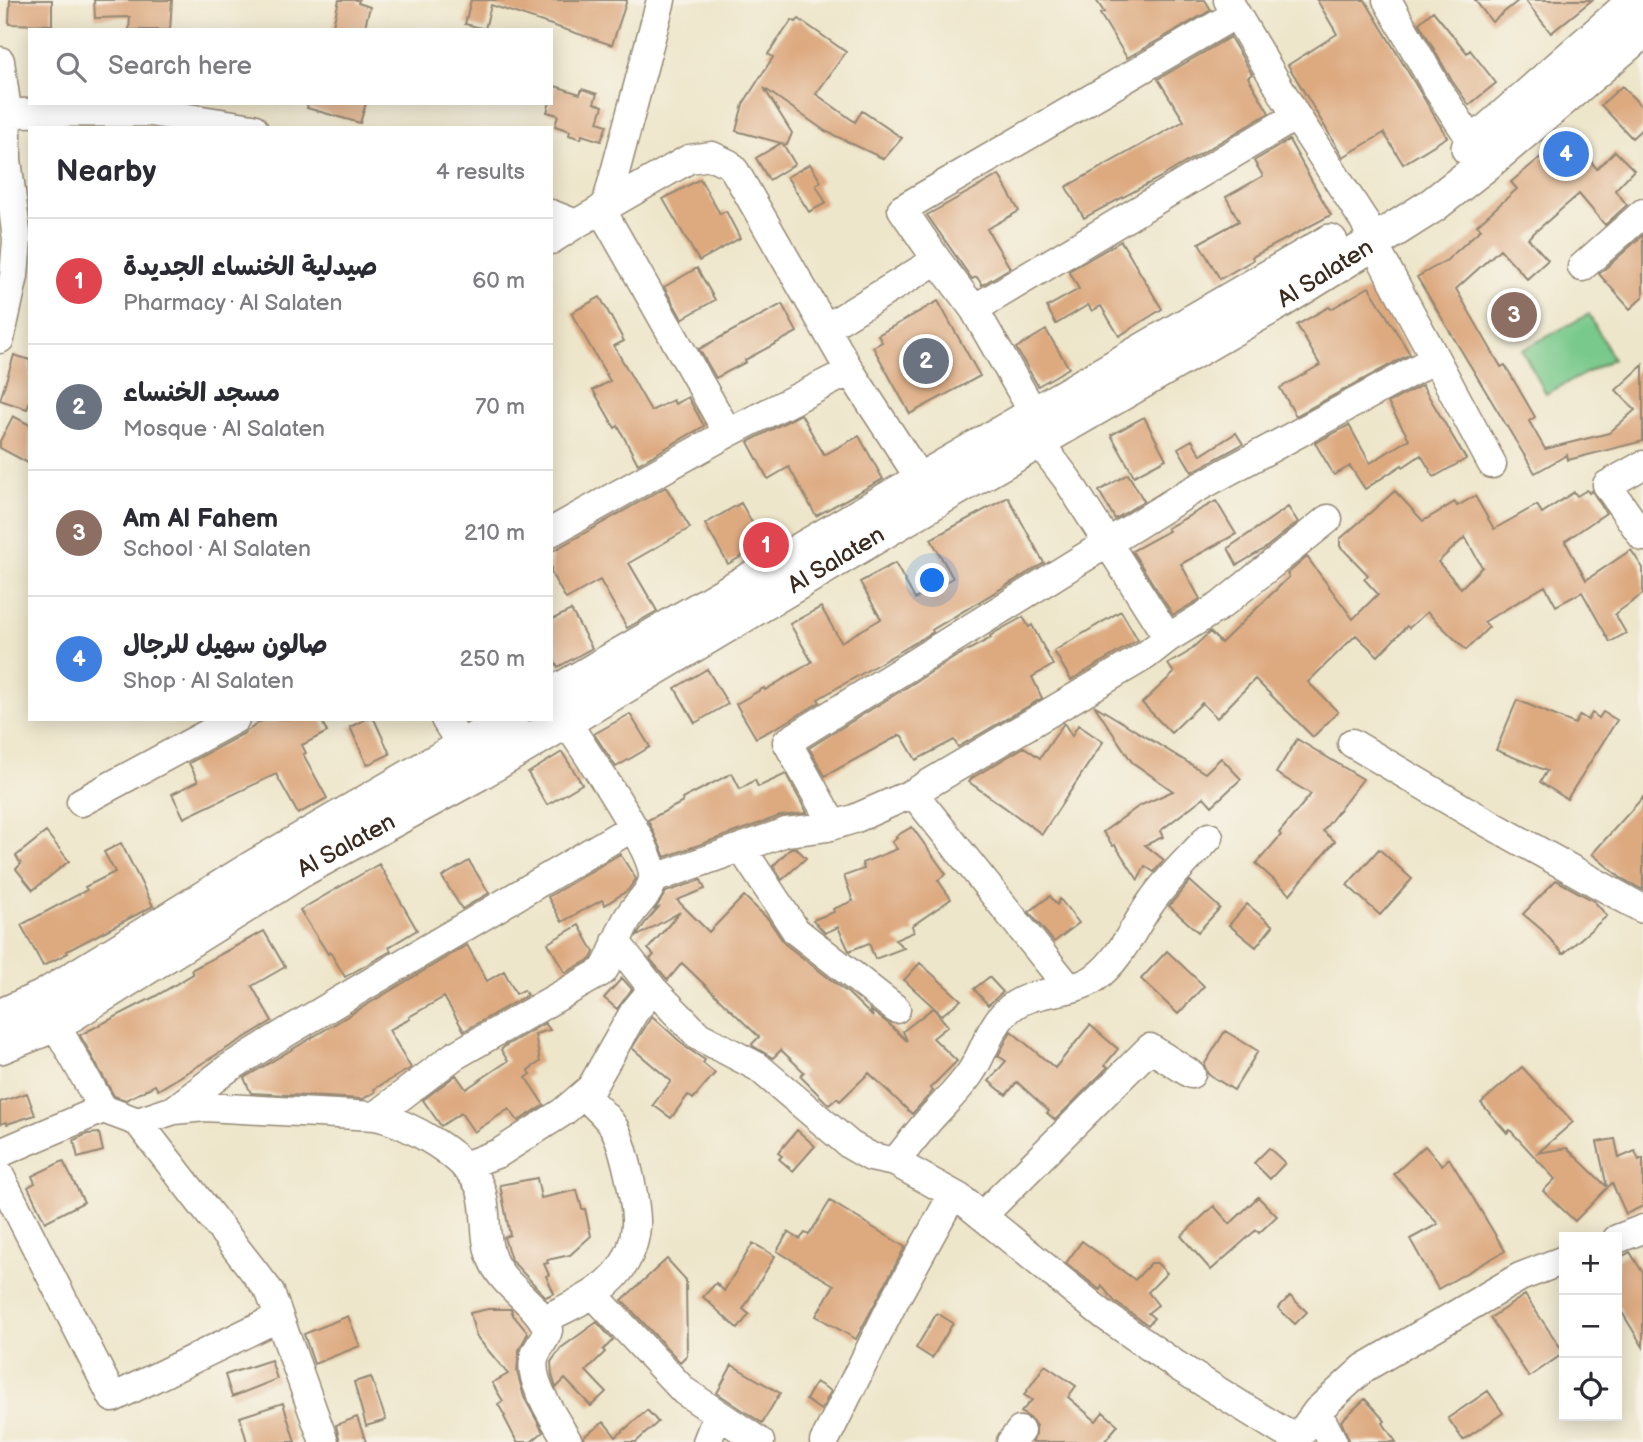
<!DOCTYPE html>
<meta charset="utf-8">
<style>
:root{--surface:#fff;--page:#f2f2f3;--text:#2b2b33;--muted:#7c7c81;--line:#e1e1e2;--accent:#111827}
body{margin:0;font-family:"Balsamiq Sans","Playpen Sans Arabic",sans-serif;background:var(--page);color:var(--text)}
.controls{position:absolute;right:21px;bottom:21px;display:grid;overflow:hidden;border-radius:0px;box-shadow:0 4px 18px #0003}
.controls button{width:63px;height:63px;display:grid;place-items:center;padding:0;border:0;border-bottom:2px solid var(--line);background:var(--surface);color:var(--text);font:35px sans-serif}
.you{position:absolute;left:933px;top:581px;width:24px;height:24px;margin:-18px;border:5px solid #fff;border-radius:50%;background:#1a73e8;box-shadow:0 0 0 10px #1a73e833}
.badge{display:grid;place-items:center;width:46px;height:46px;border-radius:50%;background:var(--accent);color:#fff;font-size:23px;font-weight:700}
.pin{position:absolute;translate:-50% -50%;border:4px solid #fff;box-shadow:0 2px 7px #0006}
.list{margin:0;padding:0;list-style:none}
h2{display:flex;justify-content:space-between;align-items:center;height:91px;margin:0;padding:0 28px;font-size:30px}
h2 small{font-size:23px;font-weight:400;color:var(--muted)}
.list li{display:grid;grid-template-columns:46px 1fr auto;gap:21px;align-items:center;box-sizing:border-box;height:126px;padding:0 28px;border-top:2px solid var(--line)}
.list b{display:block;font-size:26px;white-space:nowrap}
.list p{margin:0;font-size:23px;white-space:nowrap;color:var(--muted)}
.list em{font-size:23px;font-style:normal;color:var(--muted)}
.icon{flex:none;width:38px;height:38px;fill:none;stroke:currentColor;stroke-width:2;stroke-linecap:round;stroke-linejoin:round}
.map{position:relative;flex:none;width:1643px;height:1442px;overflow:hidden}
.search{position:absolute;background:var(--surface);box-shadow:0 4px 18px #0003;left:28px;top:28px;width:525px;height:77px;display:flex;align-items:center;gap:18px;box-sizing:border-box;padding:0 24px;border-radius:0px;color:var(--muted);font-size:26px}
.panel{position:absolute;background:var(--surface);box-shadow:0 4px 18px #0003;left:28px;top:126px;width:525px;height:595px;border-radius:0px}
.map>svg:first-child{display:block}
.green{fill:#78c98b;stroke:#5a7a54;stroke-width:2}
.building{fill:#dda97f;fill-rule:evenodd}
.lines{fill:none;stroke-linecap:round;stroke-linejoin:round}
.minor-casing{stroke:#948874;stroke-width:31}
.major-casing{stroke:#948874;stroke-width:38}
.minor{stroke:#fff;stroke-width:28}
.major{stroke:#fff;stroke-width:35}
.labels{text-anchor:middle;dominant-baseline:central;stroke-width:5;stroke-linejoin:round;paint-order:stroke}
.street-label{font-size:24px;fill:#3b2a1e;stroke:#f7f3e8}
</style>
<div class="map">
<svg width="1643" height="1442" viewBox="0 0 1643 1442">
<rect width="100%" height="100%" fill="#f7f3e8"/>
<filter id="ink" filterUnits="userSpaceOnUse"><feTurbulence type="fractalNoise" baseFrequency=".0143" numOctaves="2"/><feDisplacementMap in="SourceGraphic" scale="14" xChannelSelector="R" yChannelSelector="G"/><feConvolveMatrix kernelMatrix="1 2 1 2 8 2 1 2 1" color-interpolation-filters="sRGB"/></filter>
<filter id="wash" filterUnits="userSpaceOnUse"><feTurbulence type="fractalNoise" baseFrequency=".00686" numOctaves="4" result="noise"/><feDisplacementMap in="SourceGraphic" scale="28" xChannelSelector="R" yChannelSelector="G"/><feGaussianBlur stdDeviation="1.57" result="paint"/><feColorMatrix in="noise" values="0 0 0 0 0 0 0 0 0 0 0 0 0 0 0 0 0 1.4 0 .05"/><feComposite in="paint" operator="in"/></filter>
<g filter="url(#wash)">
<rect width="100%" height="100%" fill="#eee6cb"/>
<path class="green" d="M1589 314 1613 359 1546 394 1522 350Z"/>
<g id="blocks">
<path class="building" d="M10 0H52V25L9 24Z
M94 0H172L170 30H129L130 17 95 18Z
M339 0H359L358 3 370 7 364 30H332Z
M471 0H627L612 45 491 5 485 29 465 24Z
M1096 0H1205L1211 10 1127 58 1100 14 1104 12Z
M1317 0H1365L1447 137 1403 164 1384 133 1343 157 1288 65 1337 34Z
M1475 0H1519L1492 22Z
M1525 0H1592L1551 33Z
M1433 11 1467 53 1470 50 1496 83 1469 105 1452 81 1419 23Z
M799 19 846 52 816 94 855 122 862 111 902 138 884 159 825 131 764 88 792 133 787 145 783 144 795 164 769 180 756 158 781 143 736 131 743 104 773 57 768 54 792 20 796 22Z
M1230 37 1252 74 1248 77 1269 113 1161 177 1084 218 1066 187 1184 121 1158 79Z
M555 86 580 94 582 89 597 94 594 103 603 106 598 122 607 125 601 141 582 135 581 139 569 135 570 131 555 126 558 115 547 112Z
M1622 86 1643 108V128L1632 138 1601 105Z
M308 103H366L360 123 307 108Z
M1568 134 1597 169 1615 151 1634 170 1615 190 1627 205 1605 225 1579 194 1528 238 1548 260 1527 279 1500 249 1456 289 1501 367 1505 365 1535 417 1529 421 1545 449 1609 433 1635 410 1616 390 1643 365V441L1568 460 1567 455 1535 473 1417 277 1447 260 1481 229 1477 225 1517 189 1511 182Z
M1289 140 1331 215 1252 257 1253 260 1220 279 1199 243 1239 221 1226 197 1263 176 1254 161Z
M810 164 821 182 816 185 826 203 809 212 787 177Z
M999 175 1019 211 987 229 1010 268 982 285 977 277 972 279 927 215Z
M700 179 720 214 726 211 740 238 699 261 663 199Z
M1643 235V297L1630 309 1599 274Z
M1121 241 1162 309 1119 336 1101 306 1092 311 1088 305 1056 324 1047 307 1079 289 1069 271Z
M697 268 715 300 682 319 664 287Z
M1369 287 1410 354 1296 416 1280 388 1320 365 1297 325 1329 307 1331 309Z
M600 297 624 341 614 346 651 411 673 400 675 404 688 397 704 426 638 464 618 426 615 428 593 390 610 381 571 313Z
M938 301 980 376 910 414 873 347 882 342 878 335Z
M782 304 797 332 745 360 746 362 716 378 699 349Z
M1046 330 1069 368 1038 386 1016 348Z
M14 355 30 360V400L27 409 0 400Z
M1422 385 1466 459 1434 477 1421 455 1403 467 1402 465 1365 489 1350 466 1334 475 1315 443 1349 425 1370 463 1409 439 1388 403Z
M801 414 824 455 859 436 883 479 816 516 789 467 768 479 748 442Z
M13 416 30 425V464L0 448V441Z
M1144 417 1166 459 1134 476 1111 435Z
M1236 433 1243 444 1192 472 1178 448 1192 440 1201 455Z
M1128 474 1144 501 1115 519 1099 491Z
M666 487 690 528 629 563 657 611 627 628 600 580 566 599 551 573V552Z
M1587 490 1589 493 1592 491 1606 513 1565 541 1586 580 1631 550 1643 568V594L1615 614 1626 633 1610 642 1582 592 1556 606 1545 586 1484 622 1489 627 1466 650 1427 612 1409 628 1407 626 1378 656 1356 635 1308 682 1338 712 1313 737 1255 679 1217 718 1202 703 1171 733 1142 703 1174 673 1168 664 1187 653 1210 632 1221 643 1289 577 1287 574 1307 557 1353 619 1378 594 1364 579 1368 575 1340 546V539L1395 491 1423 521 1455 502 1457 506 1475 496 1494 529 1537 505 1542 513 1574 492 1577 496ZM1465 537 1482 567 1461 588 1438 562Z
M1008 497 1044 563 932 630 933 632 906 648 818 699 820 702 787 722 756 738 736 704 764 688 765 690 812 662 790 624 821 607 841 642 881 619 860 582 895 563 915 599 953 578 931 539Z
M1216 501 1236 534 1181 564 1200 599 1173 615 1132 551 1169 531 1167 528Z
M741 503 764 544 728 564 705 524Z
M1288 507 1298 522 1264 549 1237 565 1228 548Z
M571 610 592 648 558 667 551 654V620Z
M1121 611 1138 640 1071 680 1054 651Z
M1023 617 1029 627 1032 625 1053 665 1032 677 1042 698 958 747 954 740 916 760 902 736 900 735 825 776 809 748 957 656 991 638 990 636 996 632Z
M707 669 728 704 695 723 675 688Z
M1517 700 1575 724 1580 715 1588 720 1592 713 1599 718 1603 712 1617 720 1567 799 1540 782 1547 771 1496 750Z
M1094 705 1205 773 1221 758 1241 779 1212 806 1204 797 1160 831 1163 837 1145 845 1164 860 1154 872 1145 866 1138 880 1115 845 1113 846 1103 832 1139 806 1173 791 1132 762Z
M630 714 650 747 616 767 594 734Z
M264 719H321L327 732 302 745 306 753 303 754 327 798 298 814 276 774 184 818 172 794 198 781 189 763 243 734Z
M366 719H374L390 754 367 765 350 727Z
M1064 723 1072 736 1078 725 1103 742 1042 834 969 782 972 778 1024 747 1040 758Z
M1297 739 1363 779 1323 831 1335 841 1290 894 1256 864 1281 835 1279 833 1311 794 1276 773Z
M562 752 582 784 547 805 528 773Z
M732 773 740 789 755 780 758 787 786 774 807 813 780 816 665 857 648 820 683 802 682 799Z
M1643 797V890L1621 878 1592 854Z
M912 827 946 874 938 880 951 899 912 926 914 932 895 940 904 948 875 959 869 943 849 951 838 927 825 933 813 920 834 912 833 909 853 901 844 876 864 869 862 863 897 849 892 842 897 838 896 836Z
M46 832 69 861 33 890 16 869 21 864 16 856Z
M121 843 153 906 67 951 68 953 43 966 21 925 87 890 85 887 115 872 104 852Z
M791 848H796L806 858 782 880 773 866Z
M1379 849 1412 879 1380 915 1347 885Z
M620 854 636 879 628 890 605 905 602 900 562 922 548 897Z
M469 861 489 893 462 909 442 877Z
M379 864 417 930 389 947 391 951 345 977 330 952 328 954 300 910Z
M701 880 705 889 677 900 709 932 744 896 768 919 785 944 848 993 873 1017 870 1010 889 1024 907 1041 903 1031 933 1008 948 1026 933 1038 957 1061 930 1088 933 1091 912 1114 869 1073 840 1101 837 1098 829 1105 800 1076 804 1072 781 1050 773 1058 753 1046 752 1044 759 1037 682 963 668 980 666 978 650 959 654 955 648 949 680 912 636 937 645 923 658 908 655 909 666 892Z
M1556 880 1594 901 1607 916 1563 954 1542 930 1523 914Z
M1190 881 1220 908 1198 932 1169 906Z
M1050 896 1057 905 1060 899 1079 923 1054 942 1029 912Z
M1247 904 1273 926 1256 947 1229 925Z
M579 925 594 952 591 959 565 973 548 943Z
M264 931 285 967 252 986 272 1021 158 1090 155 1085 126 1100 114 1096 80 1035 154 997 193 974 191 970Z
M467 945 487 981 504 971 516 994 524 990 527 995 464 1031 444 997 409 1017 410 1019 389 1030 411 1068 374 1089 375 1092 363 1099 251 1093 244 1078Z
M1167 951 1204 986 1178 1014 1141 979Z
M920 963 961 1000 942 1015 904 980Z
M989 977 1003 992 988 1005 974 989Z
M622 978 632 989 617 1009 604 998Z
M652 1016 687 1048 705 1060 703 1063 715 1073 693 1099 688 1095 671 1118 653 1105 671 1081 632 1048Z
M545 1023 550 1030 535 1034 540 1062 528 1070 531 1074 526 1078 544 1105 518 1121 509 1109 474 1132 461 1113 441 1126 423 1100 456 1075 466 1089 508 1061 501 1050 505 1046Z
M1090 1025 1118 1049 1105 1065 1108 1067 1055 1120 1047 1113 1049 1111 1017 1082 1006 1095 989 1081 1006 1061 998 1056 1011 1031 1055 1068Z
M1225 1031 1258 1051 1234 1090 1208 1074 1204 1065Z
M1522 1067 1573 1122 1538 1153 1567 1148 1607 1187 1597 1142 1615 1139 1619 1158 1635 1151 1639 1160 1643 1158V1206L1626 1214 1612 1183 1575 1221 1543 1191 1555 1179 1510 1130 1507 1133 1481 1103Z
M27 1093 35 1115 7 1124 6 1122 0 1124V1102Z
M797 1130 815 1146 793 1171 779 1159 782 1156 778 1153Z
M99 1133 103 1151 78 1158 74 1140 87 1134Z
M1425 1146 1442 1165 1449 1158 1505 1251 1438 1289 1410 1239 1438 1224 1394 1174Z
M1269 1148 1285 1163 1270 1179 1254 1163Z
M63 1161 84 1202 45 1222 28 1187 35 1183 32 1176Z
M537 1178 541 1198 577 1190 582 1209H585L591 1236 570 1255 547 1260 548 1263 544 1264 549 1275 546 1276 554 1293 546 1297 511 1260 504 1237 510 1235 500 1185Z
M1258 1197 1277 1216 1259 1233 1256 1230 1211 1270 1181 1236 1214 1206 1230 1224Z
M830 1201 905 1247 856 1339 816 1316 834 1285 777 1251 788 1232 800 1239 805 1233 809 1235Z
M1082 1241 1135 1280 1151 1263H1157L1167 1273 1148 1292 1158 1305 1148 1313 1154 1318 1148 1325 1115 1302 1102 1286 1100 1290 1066 1263Z
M753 1243 775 1256 743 1309 749 1314 738 1329 703 1297 716 1283 724 1291Z
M1630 1252 1643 1273V1347L1617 1304V1259Z
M667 1259 686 1280 687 1355 680 1362 622 1300Z
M1525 1295 1564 1353 1529 1377 1490 1318Z
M1290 1296 1307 1312 1295 1324 1278 1308Z
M488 1309H511L513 1315 528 1333 519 1350 517 1372 524 1397 543 1432 531 1442H517L504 1417 505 1416 498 1404 503 1401 492 1383 508 1374 476 1336 470 1313Z
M937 1313 953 1323 932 1358 916 1348Z
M348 1316 360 1346 314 1364 304 1334Z
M597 1322 613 1340 603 1350 605 1352 586 1371 606 1392 591 1406 565 1379 556 1388 552 1375 551 1362 561 1348Z
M271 1360 277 1379 232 1397 225 1375Z
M732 1365 780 1393 762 1423 717 1393Z
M1045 1365 1076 1386 1068 1397 1096 1421 1103 1412 1118 1425 1104 1442H1032L1036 1434V1426L1031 1419 1021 1412 1032 1400 1024 1395Z
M371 1377 386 1420 366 1426 354 1382Z
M816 1382 831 1391 821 1410 806 1400Z
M1488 1391 1503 1413 1463 1440 1448 1418Z
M1365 1399 1385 1421 1383 1423 1396 1442H1350L1341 1421Z
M283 1403 295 1442H247L240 1417Z
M647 1410 658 1422 636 1442H585L583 1437 604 1422 616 1437Z
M357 1417 366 1442H340L336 1425Z"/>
</g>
</g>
<g filter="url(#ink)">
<use href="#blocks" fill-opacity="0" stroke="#948874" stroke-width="2"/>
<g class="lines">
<g class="minor-casing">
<path id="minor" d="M1228 0 1296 116 1365 222 1373 243 1492 464
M1387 0 1438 90 1474 144 1482 163
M0 61 7 110V159L17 240 14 276 0 339
M7 113 150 112 253 128
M606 206 661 0
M601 209 728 433
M551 214 576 224 689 159 712 156 729 164 735 171 850 371 931 496
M551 240 576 224
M937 260 902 209 1236 14
M1582 267 1643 213
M974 309 1296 116
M826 328 937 260 974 309 1044 431
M1039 442 1067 479 1168 638
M1643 465 1607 485 1643 537
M551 532 728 433 850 371
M445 719 473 764
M1352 743 1472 814 1643 909
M913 793 1069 988
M81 802 235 719
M833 825 787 742 1188 493 1435 359
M742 849 796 931 896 1009
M653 879 786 832 827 827 854 819 913 793 1145 656 1168 638 1220 606 1328 519
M616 942 653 989 699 1036 758 1067 850 1145 871 1157 895 1162 960 1198 1104 1315 1176 1365 1282 1431 1298 1437 1317 1411 1364 1368 1520 1277 1564 1260
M55 1024 103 1109 138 1122 270 1292 324 1442
M174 1110 227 1069 287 1032 633 827
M375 1116C408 1122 470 1158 481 1190 488 1212 483 1238 492 1259 503 1287 537 1302 548 1330 546 1341 536 1347 534 1359 529 1384 556 1420 568 1442
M138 1122 174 1110 205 1107 375 1116 454 1056 603 971C615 953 618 931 631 913 638 903 652 891 653 878 655 850 583 748 565 720
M0 1153 103 1109
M895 1162C906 1148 917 1134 929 1120 943 1104 959 1090 971 1072 984 1053 989 1028 1006 1012 1029 988 1069 996 1095 978 1122 958 1133 927 1152 901 1168 878 1190 858 1209 837
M464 1166 499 1153 563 1112 591 1088 634 1012 653 989
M0 1176 113 1398 279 1317
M982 1216 1150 1048 1191 1074
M1617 1239 1643 1229
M594 1295 684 1391 760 1442
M543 1320C570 1306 600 1295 619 1271 629 1258 635 1241 636 1226 637 1205 624 1143 613 1126 605 1114 594 1105 583 1095
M1317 1411 1333 1442
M707 1442 718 1414
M824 1442 891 1307 953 1194
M1011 1442 1020 1431"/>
</g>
<g class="major-casing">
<g id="major">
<path d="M1469 148 1637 0"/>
<path d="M551 696 1330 242"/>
<path d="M0 1017 43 998 257 866 511 719"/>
<path id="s1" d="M0 1046 55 1024 304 868 478 773 934 501 1278 302 1373 243 1433 205 1484 165 1643 30"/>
</g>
</g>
<use href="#minor" class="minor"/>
<use href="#major" class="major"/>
</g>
</g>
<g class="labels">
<g class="street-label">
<text stroke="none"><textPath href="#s1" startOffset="1535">Al Salaten</textPath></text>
<text stroke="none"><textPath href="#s1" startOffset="968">Al Salaten</textPath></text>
<text stroke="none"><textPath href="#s1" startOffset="401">Al Salaten</textPath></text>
</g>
</g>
</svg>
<div class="controls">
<button>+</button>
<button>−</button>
<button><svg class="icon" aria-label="locate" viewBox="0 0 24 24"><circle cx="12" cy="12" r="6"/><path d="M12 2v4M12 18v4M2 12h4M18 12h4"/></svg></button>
</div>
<div class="you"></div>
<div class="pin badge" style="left:766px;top:545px;background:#e0444e">1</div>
<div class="pin badge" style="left:926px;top:361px;background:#6b7280">2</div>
<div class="pin badge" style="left:1514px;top:315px;background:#8d6e63">3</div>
<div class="pin badge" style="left:1566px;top:154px;background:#3f7fe0">4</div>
<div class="search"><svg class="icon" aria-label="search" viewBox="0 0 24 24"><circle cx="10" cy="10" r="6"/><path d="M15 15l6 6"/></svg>Search here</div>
<section class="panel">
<h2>Nearby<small>4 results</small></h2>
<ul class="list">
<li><span class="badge" style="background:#e0444e">1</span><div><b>صيدلية الخنساء الجديدة</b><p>Pharmacy · Al Salaten</p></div><em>60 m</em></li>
<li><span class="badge" style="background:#6b7280">2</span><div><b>مسجد الخنساء</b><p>Mosque · Al Salaten</p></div><em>70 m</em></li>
<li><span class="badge" style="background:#8d6e63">3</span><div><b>Am Al Fahem</b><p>School · Al Salaten</p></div><em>210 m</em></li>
<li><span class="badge" style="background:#3f7fe0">4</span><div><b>صالون سهيل للرجال</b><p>Shop · Al Salaten</p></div><em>250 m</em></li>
</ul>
</section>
</div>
